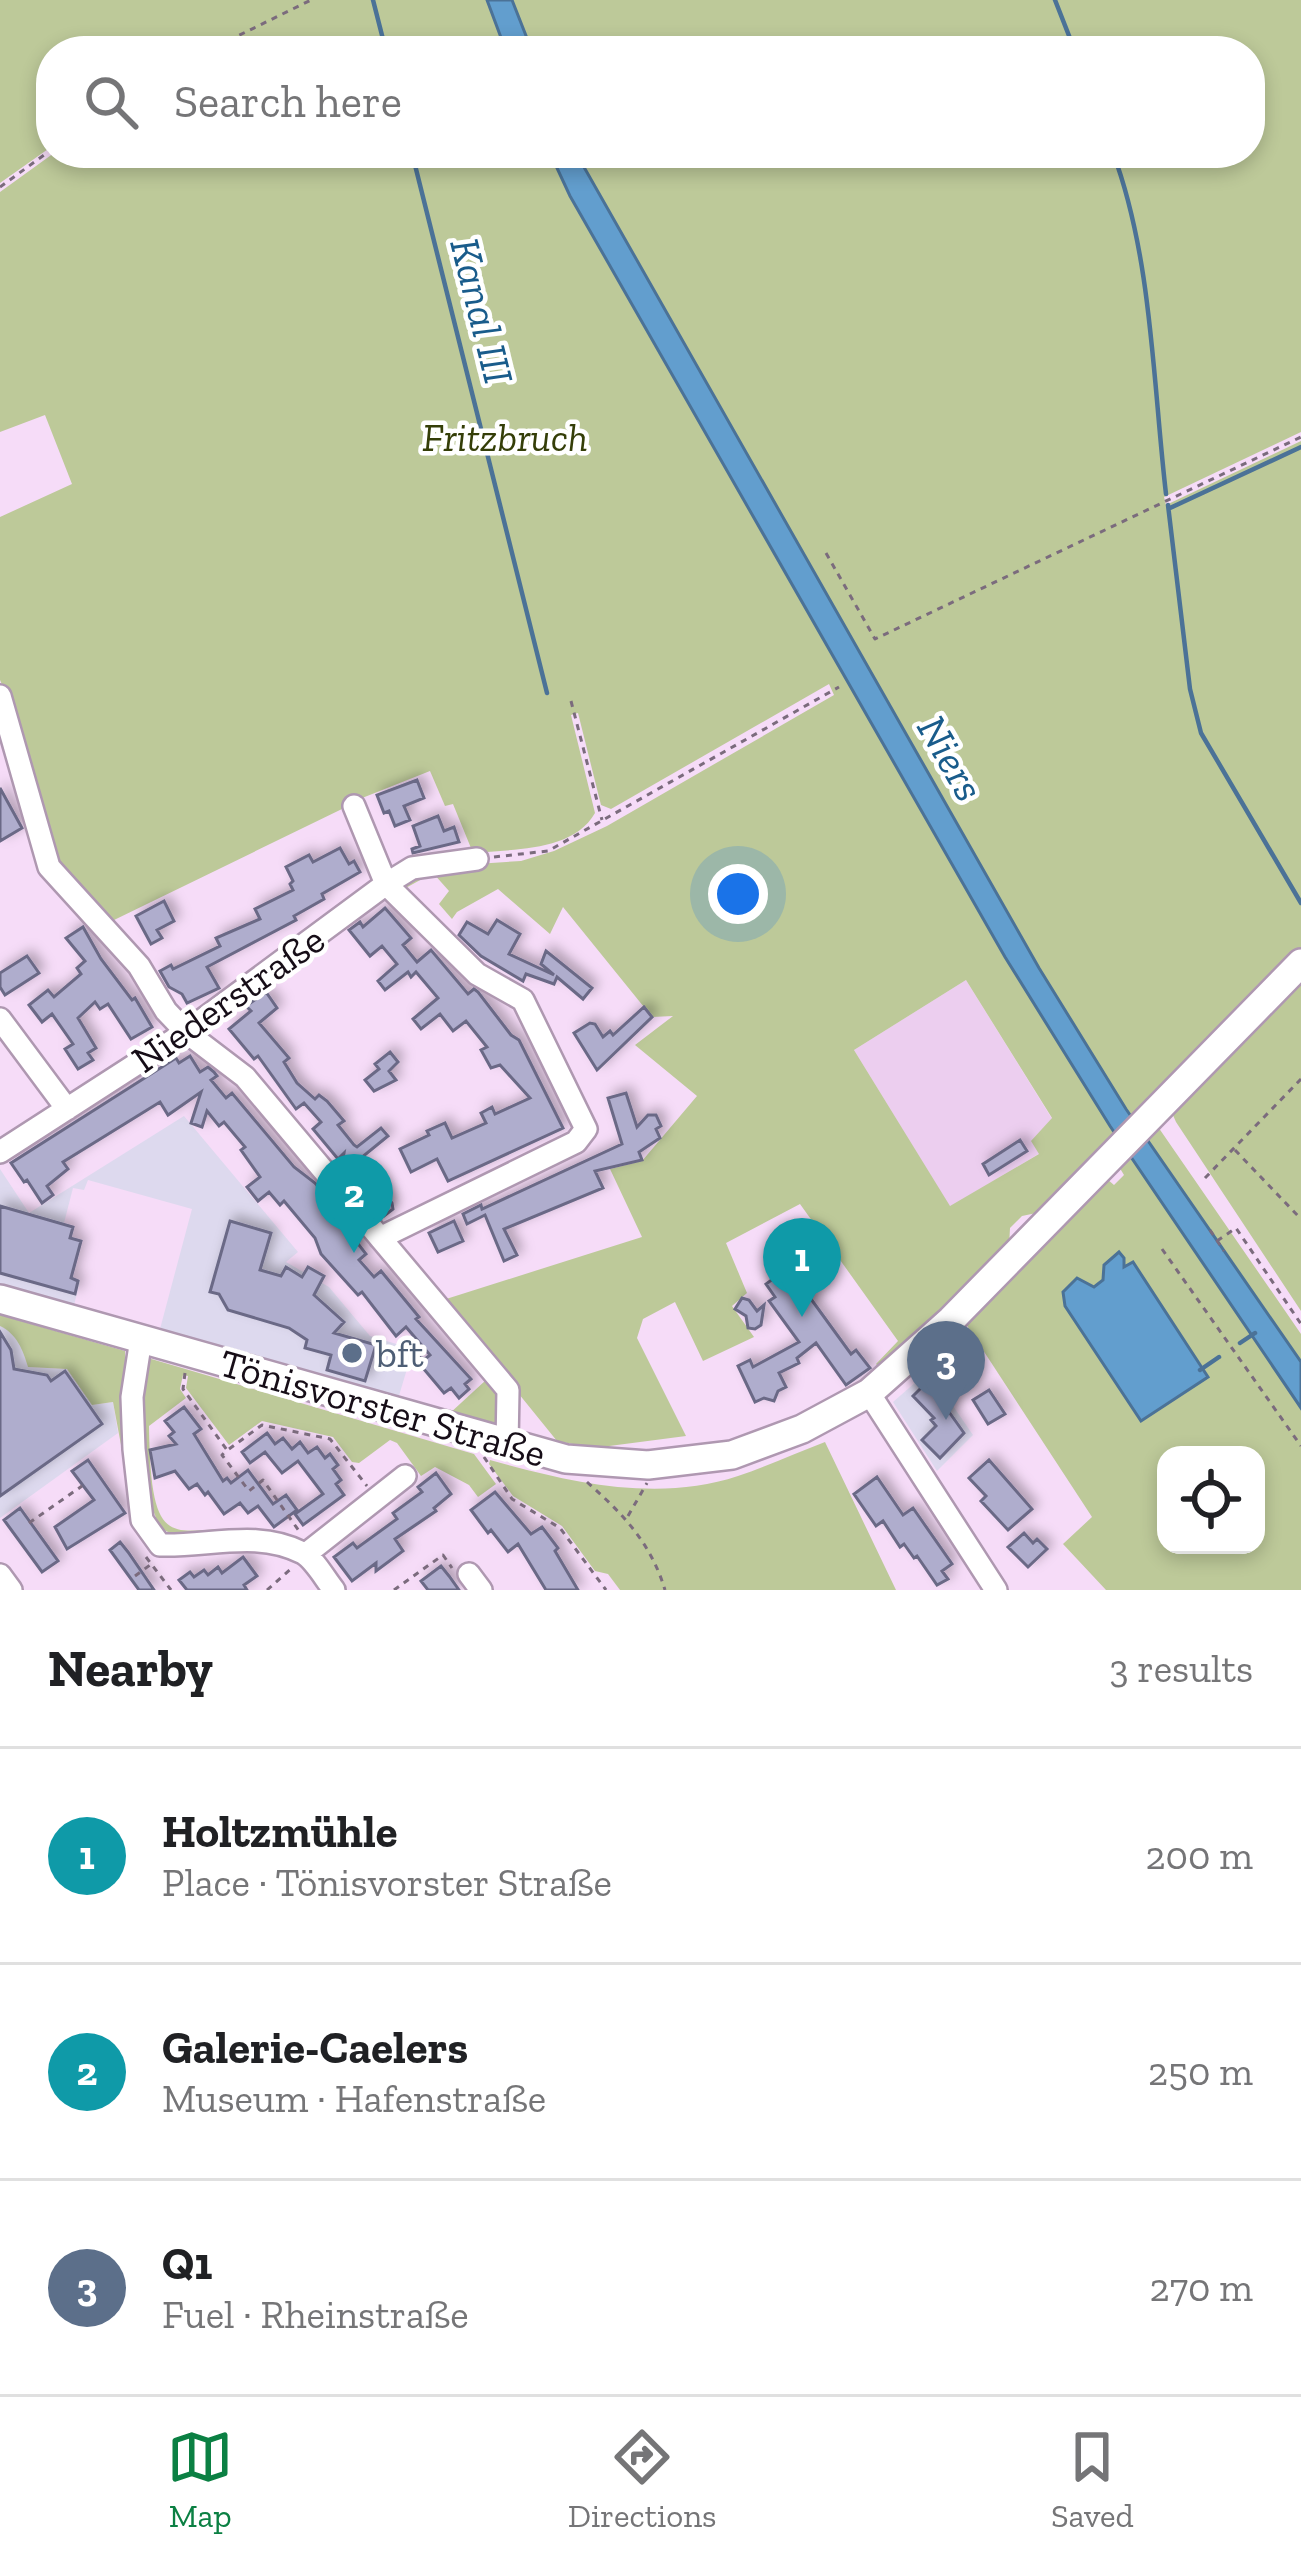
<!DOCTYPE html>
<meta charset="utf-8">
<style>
:root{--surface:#fff;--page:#f2f2f2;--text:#202124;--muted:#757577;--line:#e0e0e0;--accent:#0b8043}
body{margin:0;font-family:"Zilla Slab",serif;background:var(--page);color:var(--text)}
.controls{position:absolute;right:36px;bottom:36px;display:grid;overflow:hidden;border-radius:24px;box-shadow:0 6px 18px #0003}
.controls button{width:108px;height:108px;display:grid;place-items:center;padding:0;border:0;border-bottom:3px solid var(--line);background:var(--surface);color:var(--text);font:60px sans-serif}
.you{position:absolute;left:738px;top:894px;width:42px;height:42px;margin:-30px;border:9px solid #fff;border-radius:50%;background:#1a73e8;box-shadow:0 0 0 18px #1a73e833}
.badge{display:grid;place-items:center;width:78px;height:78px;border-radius:50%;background:var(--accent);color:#fff;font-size:39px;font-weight:700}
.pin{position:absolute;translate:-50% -99px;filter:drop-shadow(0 3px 6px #0008)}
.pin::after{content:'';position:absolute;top:63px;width:42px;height:36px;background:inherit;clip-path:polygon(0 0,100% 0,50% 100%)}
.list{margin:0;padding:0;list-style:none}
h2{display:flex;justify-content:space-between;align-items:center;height:156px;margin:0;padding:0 48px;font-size:51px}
h2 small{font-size:39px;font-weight:400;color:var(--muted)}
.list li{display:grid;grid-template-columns:78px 1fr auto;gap:36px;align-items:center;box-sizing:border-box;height:216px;padding:0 48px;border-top:3px solid var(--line)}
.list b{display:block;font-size:45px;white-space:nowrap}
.list p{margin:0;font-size:39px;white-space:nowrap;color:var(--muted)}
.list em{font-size:39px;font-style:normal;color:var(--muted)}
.icon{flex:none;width:66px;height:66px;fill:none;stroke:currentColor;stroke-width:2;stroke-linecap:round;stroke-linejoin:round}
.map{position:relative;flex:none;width:1301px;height:1590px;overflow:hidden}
.search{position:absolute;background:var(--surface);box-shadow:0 6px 18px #0003;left:36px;right:36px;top:36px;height:132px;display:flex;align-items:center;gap:30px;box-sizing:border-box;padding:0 42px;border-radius:48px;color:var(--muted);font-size:45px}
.sheet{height:804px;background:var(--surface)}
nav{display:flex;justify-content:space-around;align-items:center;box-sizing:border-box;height:168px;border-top:3px solid var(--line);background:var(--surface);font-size:33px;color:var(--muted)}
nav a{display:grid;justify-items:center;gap:6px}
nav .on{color:var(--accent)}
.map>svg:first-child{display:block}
.commercial{fill:#ddd9ee}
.built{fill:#ecceef}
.green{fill:#bdc999;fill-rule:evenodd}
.water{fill:#629ece;stroke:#4b7297;stroke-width:3}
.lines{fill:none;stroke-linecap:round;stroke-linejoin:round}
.stream{stroke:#4b7297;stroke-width:4.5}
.building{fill:#afadcd;stroke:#6b6986;stroke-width:3;filter:url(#shadow)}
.minor-casing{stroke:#af98b1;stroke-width:26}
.major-casing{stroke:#af98b1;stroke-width:32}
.path{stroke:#7b6b7d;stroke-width:3;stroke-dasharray:6 6;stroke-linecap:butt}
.minor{stroke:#fff;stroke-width:21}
.major{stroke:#fff;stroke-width:27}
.service-dot{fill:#5c6f8a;stroke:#fff;stroke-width:4.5}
.labels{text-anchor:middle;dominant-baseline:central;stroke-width:9;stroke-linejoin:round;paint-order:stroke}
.park-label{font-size:39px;font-style:italic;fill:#343e08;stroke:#fff}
.street-label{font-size:39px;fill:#160d17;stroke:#fff}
.service-label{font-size:39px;fill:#4e5e75;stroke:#fff;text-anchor:start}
.water-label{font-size:42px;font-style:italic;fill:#195c8b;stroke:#fff}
</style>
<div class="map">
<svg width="1301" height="1590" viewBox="0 0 1301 1590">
<defs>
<filter id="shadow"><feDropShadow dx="5.5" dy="-5.5" stdDeviation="6" flood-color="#0004"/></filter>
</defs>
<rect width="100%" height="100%" fill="#f6dcf8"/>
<path class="commercial" d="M184 1116 298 1252 286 1262 329 1287 370 1336 413 1349 398 1399 160 1329 192 1209 88 1180 84 1190 73 1188 64 1223 74 1227 71 1238 81 1241 71 1277 80 1281 74 1305 0 1284V1169L29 1213Z
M0 1326 10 1330 22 1347 28 1367 67 1369 92 1405 113 1402 118 1433 0 1518Z
M972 1333 977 1348 974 1371 951 1403 973 1435 937 1471 893 1402Z"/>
<path class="built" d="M966 980 1052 1119 1040 1153 950 1207 854 1050Z"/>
<path class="green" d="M0 0H1301V432L1164 497 1166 505 1301 441V951L1145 1108 1301 1334V1362L1130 1114 1113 1130 1301 1408V1590H1106L1063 1544 1092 1517 964 1321 1107 1179 1114 1185 1124 1175 1107 1147 1041 1212 1022 1216 1010 1228 1009 1246 880 1368 876 1364 898 1341 800 1204 726 1243 747 1293 732 1306 754 1337 703 1361 675 1302 643 1319 637 1338 686 1436 594 1448 557 1441 443 1300 642 1237 610 1169 642 1161 697 1096 635 1045 673 1016 652 1017 563 907 550 934 498 889 457 912 452 919 439 904 449 891 433 873 402 890 400 883 431 867 521 861 554 851 607 826 834 695 829 684 611 809 601 805 578 713 571 715 595 813C573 852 512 849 473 853L453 804 445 806 430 771 342 806V809L112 921 54 862 18 723 0 680V517L72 484 45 415 0 432V192L54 153H1250V51H51V147L0 183ZM966 980 1052 1118 1031 1141 1039 1154 950 1206 854 1050ZM1076 1279 1094 1287 1103 1280 1141 1420 1063 1292ZM1166 1455H1256V1545H1166Z
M1301 971V1311L1176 1122 1169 1106Z
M0 1315 125 1351 129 1488 113 1402 92 1405 67 1369 28 1367C23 1350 17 1334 0 1326Z
M148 1358 474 1454 496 1484 478 1497 469 1485 435 1467 421 1476 397 1443 390 1440 359 1463 352 1462 333 1437 262 1421 229 1445 186 1388 188 1376 183 1375 180 1389 186 1398 149 1426C151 1585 184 1507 287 1536L229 1529 176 1536 160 1528 148 1497 139 1394Z
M486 1380 499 1396 497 1421 491 1426 449 1414Z
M825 1442 896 1590H620L608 1574 595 1571 562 1526 513 1496 489 1464 490 1460C570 1482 657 1503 738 1476 768 1466 796 1453 825 1442Z"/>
<path class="water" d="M487 0H512L532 51H506Z
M550 153H576L1039 968 1126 1109 1301 1362V1408L1110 1126 1005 957 570 196Z
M1119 1252 1124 1258V1267L1133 1262 1208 1377 1141 1421 1065 1306 1063 1292 1077 1278 1094 1287 1103 1280 1104 1265Z"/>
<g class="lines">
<path class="stream" d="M373 0 386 51
M1055 0 1075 51
M412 153 547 693
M1113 153C1152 257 1153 383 1166 494
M1168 505 1190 689 1201 733 1301 903
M1170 508 1301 447
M1240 1343 1255 1333
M1200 1370 1219 1357"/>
</g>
<path class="building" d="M417 780 424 798 404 806 410 820 395 826 389 811 384 813 377 795Z
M0 788 22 828 0 841Z
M438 816 444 831 454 827 459 842 413 853 412 849 420 846 413 826Z
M340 848 349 864 354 861 360 872 322 894 324 899 294 916 296 920 207 967 219 988 187 1003 182 994 169 987 160 971 171 965 173 969 220 946 216 938 260 919 255 909 293 890 290 884 293 881 286 867 309 855 313 862Z
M164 901 174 921 157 930 162 938 151 944 136 916Z
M385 908 411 938 403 945 417 962 431 950 468 994 474 989 478 992 511 1035 519 1040 563 1128 448 1181 437 1159 411 1172 400 1149 429 1135 427 1131 445 1123 452 1138 486 1123 481 1113 492 1107 495 1114 530 1098 500 1065 491 1068 481 1050 487 1047 466 1021 453 1031 440 1014 421 1029 413 1019 438 998 416 972 411 977 408 972 385 990 378 981 397 964 382 946 370 956 349 930 360 922 363 927Z
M497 920 520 934 509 954 554 975 541 964 546 951 592 988 583 999 557 977 554 984 526 974 523 981 481 956 459 935 467 922 488 934Z
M83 927 101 959 132 1000 135 998 152 1027 131 1039 108 1004 100 1009 95 1002 78 1018 96 1048 88 1053 93 1060 78 1069 65 1049 73 1044 52 1014 42 1022 29 1005 48 990 54 997 81 974 77 968 85 961 66 938Z
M27 956 39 973 5 995 0 987V973Z
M266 992 277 1008 259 1023 289 1058 284 1062 297 1083 315 1099 319 1095 327 1101 344 1121 338 1125 354 1145 357 1147 381 1128 388 1136 350 1167 343 1159 344 1153 338 1159 313 1129 321 1122 304 1103 296 1109 258 1056 254 1059 229 1029 251 1011 246 1006Z
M644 1007 652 1017 597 1070 574 1033 590 1023 595 1024 603 1037 610 1031 613 1035Z
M390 1052 398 1062 389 1071 396 1080 374 1091 365 1080 379 1069 375 1064Z
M190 1056 200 1072 208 1067 214 1072 217 1076 211 1080 226 1098 232 1093 294 1167 315 1183 353 1228 349 1232 366 1254 359 1260 374 1277 381 1271 419 1317 416 1319 471 1379 465 1384 469 1389 459 1398 451 1388 444 1393 412 1355 425 1359 430 1355 406 1327 396 1336 362 1292 358 1295 321 1254 315 1238 284 1201 280 1205 269 1192 258 1201 247 1187 260 1177 241 1150 245 1147 224 1122 219 1126 207 1111 202 1127 191 1123 201 1092 168 1115 160 1102 63 1162 68 1169 47 1186 53 1195 42 1203 27 1180 24 1182 11 1163 176 1058 179 1063Z
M626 1093 637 1127 648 1115H656L661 1126 656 1129 660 1138 639 1152 642 1160 595 1171 603 1188 504 1229 517 1255 504 1261 485 1215 467 1224 463 1214 481 1205 482 1209 622 1144 608 1098Z
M1020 1140 1027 1151 989 1175 983 1164Z
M368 1175 392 1203 393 1209 384 1216 361 1189 359 1182Z
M0 1206 73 1227 70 1238 81 1241 71 1278 78 1281 75 1294 0 1273Z
M230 1221 271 1233 260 1270 281 1276 286 1267 302 1277 308 1267 324 1276 314 1295 344 1322 334 1333 376 1345 365 1381 327 1370 331 1355 305 1348 307 1340 289 1328 228 1310 219 1294 210 1292Z
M454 1221 463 1241 438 1252 429 1233Z
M801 1258 814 1280 803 1288 851 1354 856 1350 870 1368 846 1385 816 1343 797 1358 799 1363 779 1373 786 1387 778 1391 774 1401 764 1398 755 1402 738 1366 750 1360 753 1367 799 1342 769 1301 775 1297 766 1284Z
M742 1298 749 1300 757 1311 764 1305 761 1325 755 1329 748 1328 746 1316 735 1309Z
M0 1332 11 1350 14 1369 47 1375 51 1381 65 1371 102 1424 0 1496Z
M928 1381 952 1405 947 1409 964 1433 940 1458 922 1440 936 1426 931 1420 934 1418 913 1396Z
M989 1390 1005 1414 988 1424 973 1400Z
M184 1407 201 1429 194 1434 223 1481 227 1478 231 1483 248 1470 273 1504 286 1495 297 1510 274 1527 258 1506 248 1513 240 1503 224 1514 208 1492 205 1495 197 1484 189 1489 175 1471 155 1478 150 1450 176 1444 169 1436 174 1432 165 1421Z
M267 1433 275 1444 283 1438 292 1449 300 1442 308 1453 317 1447 325 1458 330 1454 338 1465 333 1469 341 1480 336 1484 344 1495 303 1525 295 1514 323 1494 298 1461 282 1473 265 1452 250 1463 242 1452Z
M88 1460 125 1513 67 1549 55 1527 94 1500 72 1471Z
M989 1460 1032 1509 1008 1530 981 1501 986 1496 969 1478Z
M436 1473 451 1494 434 1508 436 1511 395 1539 403 1551 376 1571V1563L352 1581 334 1557 353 1543 357 1548 397 1519 393 1513 422 1492 418 1487Z
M877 1477 903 1515 913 1508 952 1564 942 1571 948 1579 937 1585 917 1556 914 1558 904 1544 900 1547 883 1521 876 1526 854 1494Z
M495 1492 531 1534 542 1527 558 1548 555 1551 578 1590H546L518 1544 508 1552 491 1530 488 1533 471 1510Z
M20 1508 58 1561 42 1572 4 1520Z
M1024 1533 1033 1543 1037 1539 1047 1549 1028 1567 1008 1547Z
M120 1542 128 1552 154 1590H139L110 1550Z
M243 1557 257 1576 244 1585 247 1590H187L179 1580 190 1572 194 1577 204 1570 208 1575 218 1567 222 1573Z
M441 1566 449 1576 459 1590H428L421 1581Z"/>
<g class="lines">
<g class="minor-casing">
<path id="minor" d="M0 696 49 867 139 966 166 1011 186 1032 245 1077 508 1390 507 1445
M354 806 386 884 477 974 523 1000 586 1129 576 1142 380 1238
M0 1019 67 1109
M0 1152 186 1032 386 884 412 868 477 859
M141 1339 132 1397 134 1449 142 1520 160 1545C208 1547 257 1529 303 1553 315 1560 325 1579 334 1590
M869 1393 996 1590
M306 1554 405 1476
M469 1574 481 1590
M0 1575 11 1590"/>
</g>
<g class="major-casing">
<path id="major" d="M0 1299 566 1459 648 1465 732 1455 802 1429 869 1393 951 1320 1301 963"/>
</g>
<path class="path" d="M207 51 311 0
M0 187 51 150
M826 553 875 639 1301 437
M571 701 602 820
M494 857 548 851 839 687
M1235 1150 1301 1219
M1205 1178 1301 1079
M1210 1230 1224 1251
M1217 1241 1236 1228 1301 1324
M1162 1249 1301 1446
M185 1373 183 1389 227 1450 222 1455 249 1491 263 1480 299 1531
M229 1449 262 1425 330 1439 367 1486
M484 1457 512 1499 560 1528 606 1590
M587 1482C623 1514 651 1543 665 1590
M628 1516 647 1483
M29 1523 82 1486
M146 1557 171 1590
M135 1576 150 1565
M267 1590 293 1567
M394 1590 443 1555 452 1568"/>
<use href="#minor" class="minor"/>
<use href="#major" class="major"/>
</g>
<circle class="service-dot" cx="352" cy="1353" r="12"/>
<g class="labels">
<g class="park-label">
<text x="505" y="437">Fritzbruch</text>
</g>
<g class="street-label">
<text transform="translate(228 999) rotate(-35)">Niederstraße</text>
<text transform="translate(383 1408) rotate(16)">Tönisvorster Straße</text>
</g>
<g class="service-label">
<text x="376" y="1353">bft</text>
</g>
<g class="water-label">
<text transform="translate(482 311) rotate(76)">Kanal III</text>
<text transform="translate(951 758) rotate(60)">Niers</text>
</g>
</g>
</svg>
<div class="controls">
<button><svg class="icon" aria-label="locate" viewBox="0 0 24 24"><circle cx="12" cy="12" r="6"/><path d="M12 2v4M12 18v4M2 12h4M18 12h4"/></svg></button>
</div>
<div class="you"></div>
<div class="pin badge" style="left:802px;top:1317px;background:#0f9aa8">1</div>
<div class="pin badge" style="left:354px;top:1253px;background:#0f9aa8">2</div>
<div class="pin badge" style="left:946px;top:1420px;background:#5c6f8a">3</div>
<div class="search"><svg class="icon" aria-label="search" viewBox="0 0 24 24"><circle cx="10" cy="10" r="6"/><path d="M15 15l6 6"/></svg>Search here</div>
</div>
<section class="sheet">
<h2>Nearby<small>3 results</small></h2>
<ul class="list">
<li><span class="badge" style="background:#0f9aa8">1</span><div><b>Holtzmühle</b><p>Place · Tönisvorster Straße</p></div><em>200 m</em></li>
<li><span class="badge" style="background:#0f9aa8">2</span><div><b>Galerie-Caelers</b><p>Museum · Hafenstraße</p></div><em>250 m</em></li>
<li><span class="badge" style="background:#5c6f8a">3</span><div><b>Q1</b><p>Fuel · Rheinstraße</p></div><em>270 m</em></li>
</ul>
</section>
<nav>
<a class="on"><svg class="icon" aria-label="map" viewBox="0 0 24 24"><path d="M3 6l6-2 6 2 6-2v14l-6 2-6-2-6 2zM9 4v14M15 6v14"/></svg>Map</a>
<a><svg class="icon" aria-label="directions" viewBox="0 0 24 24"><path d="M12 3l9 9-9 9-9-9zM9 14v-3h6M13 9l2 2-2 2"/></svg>Directions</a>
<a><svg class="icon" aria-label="saved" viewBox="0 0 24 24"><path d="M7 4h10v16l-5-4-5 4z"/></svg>Saved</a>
</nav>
